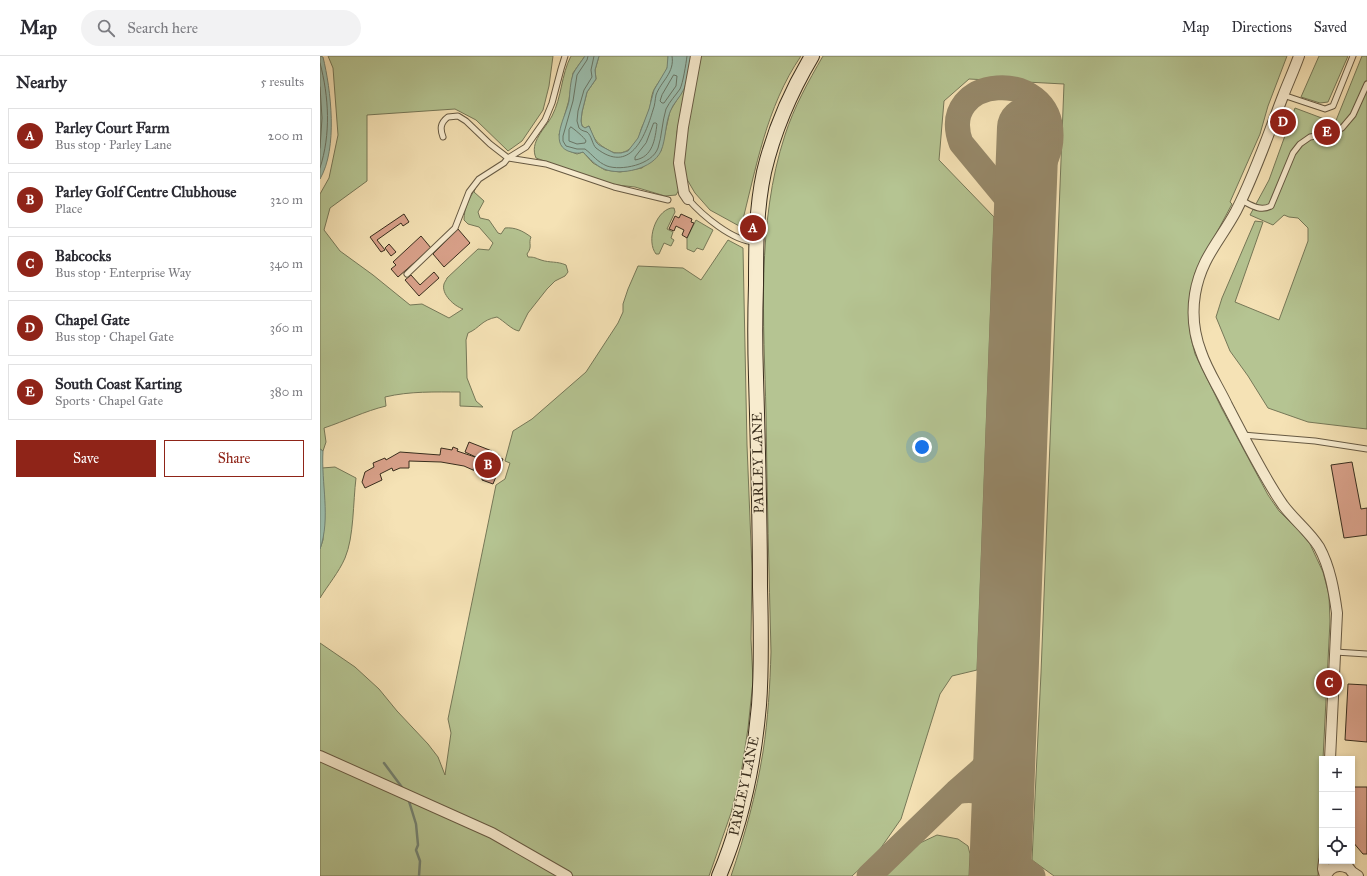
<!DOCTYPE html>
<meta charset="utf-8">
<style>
:root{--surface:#fff;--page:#f2f2f3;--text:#2b2b33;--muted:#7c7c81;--line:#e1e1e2;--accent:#8f2418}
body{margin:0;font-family:"IM FELL Great Primer",serif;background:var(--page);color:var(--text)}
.controls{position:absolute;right:12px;bottom:12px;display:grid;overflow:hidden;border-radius:0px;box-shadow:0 2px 6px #0003}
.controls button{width:36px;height:36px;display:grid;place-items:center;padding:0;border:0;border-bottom:1px solid var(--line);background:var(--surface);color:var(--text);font:20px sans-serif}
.you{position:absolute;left:602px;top:391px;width:14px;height:14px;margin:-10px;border:3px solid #fff;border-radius:50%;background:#1a73e8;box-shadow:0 0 0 6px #1a73e833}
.badge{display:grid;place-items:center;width:26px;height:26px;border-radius:50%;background:var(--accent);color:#fff;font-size:13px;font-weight:700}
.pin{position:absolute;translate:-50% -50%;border:2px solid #fff;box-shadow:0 1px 4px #0006}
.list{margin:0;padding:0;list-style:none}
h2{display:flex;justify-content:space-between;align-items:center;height:52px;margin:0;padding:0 16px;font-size:17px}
h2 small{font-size:13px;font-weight:400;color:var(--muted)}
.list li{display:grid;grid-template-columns:26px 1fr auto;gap:12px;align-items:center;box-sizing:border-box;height:56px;margin:0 8px 8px;padding:0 8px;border:1px solid var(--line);border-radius:0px}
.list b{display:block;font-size:15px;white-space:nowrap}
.list p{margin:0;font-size:13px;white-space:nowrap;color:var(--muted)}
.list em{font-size:13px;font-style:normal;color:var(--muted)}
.actions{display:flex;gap:8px;padding:12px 16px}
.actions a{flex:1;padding:9px 0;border:1px solid var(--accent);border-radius:0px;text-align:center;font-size:14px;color:var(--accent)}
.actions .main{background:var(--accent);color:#fff}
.icon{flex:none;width:22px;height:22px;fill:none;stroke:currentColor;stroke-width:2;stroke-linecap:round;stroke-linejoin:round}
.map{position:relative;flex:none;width:1047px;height:820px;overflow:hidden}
header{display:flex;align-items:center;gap:24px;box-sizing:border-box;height:56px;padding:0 20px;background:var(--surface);border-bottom:1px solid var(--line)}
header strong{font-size:19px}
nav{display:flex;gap:22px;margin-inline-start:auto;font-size:14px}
.search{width:280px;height:36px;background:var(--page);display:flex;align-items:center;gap:10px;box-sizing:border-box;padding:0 14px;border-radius:22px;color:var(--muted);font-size:15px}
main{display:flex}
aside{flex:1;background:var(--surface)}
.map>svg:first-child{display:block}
.green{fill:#b5c492;stroke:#767858}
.water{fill:#9cbeae;stroke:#748474}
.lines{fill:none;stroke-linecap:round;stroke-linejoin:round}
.shore{stroke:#6a7666;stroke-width:1}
.stream{stroke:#748474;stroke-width:2.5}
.taxiway{stroke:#968869;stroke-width:25}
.runway{stroke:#968869;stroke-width:62}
.building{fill:#d9a18a;stroke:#382d1d}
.service-casing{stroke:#675a43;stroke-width:7}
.minor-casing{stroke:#675a43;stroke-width:12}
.secondary-casing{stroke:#382d1d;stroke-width:16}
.service{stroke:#f8eccf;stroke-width:5}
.minor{stroke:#f8eccf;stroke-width:10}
.secondary{stroke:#f8eccf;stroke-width:14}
.labels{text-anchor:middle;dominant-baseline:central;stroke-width:3;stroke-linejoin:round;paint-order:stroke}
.street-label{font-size:14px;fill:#382d1d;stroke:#f8eccf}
</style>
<header>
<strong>Map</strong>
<div class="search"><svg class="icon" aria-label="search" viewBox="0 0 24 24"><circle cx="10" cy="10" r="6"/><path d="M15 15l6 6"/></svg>Search here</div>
<nav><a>Map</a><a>Directions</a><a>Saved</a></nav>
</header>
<main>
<aside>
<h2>Nearby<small>5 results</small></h2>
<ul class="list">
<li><span class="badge">A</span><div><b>Parley Court Farm</b><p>Bus stop · Parley Lane</p></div><em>200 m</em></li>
<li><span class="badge">B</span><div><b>Parley Golf Centre Clubhouse</b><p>Place</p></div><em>320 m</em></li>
<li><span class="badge">C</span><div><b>Babcocks</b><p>Bus stop · Enterprise Way</p></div><em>340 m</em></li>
<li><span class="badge">D</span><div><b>Chapel Gate</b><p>Bus stop · Chapel Gate</p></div><em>360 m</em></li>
<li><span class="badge">E</span><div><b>South Coast Karting</b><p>Sports · Chapel Gate</p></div><em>380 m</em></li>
</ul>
<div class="actions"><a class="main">Save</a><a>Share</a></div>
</aside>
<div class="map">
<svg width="1047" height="820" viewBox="0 0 1047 820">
<rect width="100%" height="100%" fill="#f5e2b5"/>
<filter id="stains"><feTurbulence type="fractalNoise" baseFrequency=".005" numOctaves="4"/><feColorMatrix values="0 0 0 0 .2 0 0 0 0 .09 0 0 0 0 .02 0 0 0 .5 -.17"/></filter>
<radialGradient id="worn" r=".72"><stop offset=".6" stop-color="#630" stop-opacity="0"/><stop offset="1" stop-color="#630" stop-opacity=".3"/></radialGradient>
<path class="green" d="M8 0H233L229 30 223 54 202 85 188 95 156 64 135 53 47 59V125L10 152 4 174 20 195 53 219 90 249 102 248 129 262 143 253C134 250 121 238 124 228 124 227 127 223 127 222L158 193 169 194 173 187 159 171 148 168 144 164C144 152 149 143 155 133L154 136 164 145 158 156 160 162 169 164 178 177 181 178 185 172C195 171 203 175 211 181 208 188 213 190 207 198L208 201C215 201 215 202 221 204 230 207 237 205 246 209L248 216 245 220 235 225 227 233 208 257 199 275C192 274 184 265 177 261 161 264 160 272 148 277L146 284 147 322 156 345 163 351 140 350V336C115 336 90 335 65 341L66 350C45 355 25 365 4 372L6 386 3 395 0 393V138L9 122 18 79 13 12Z
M251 0H265L253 17 249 44 239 79 249 95 257 98 263 96 273 107 285 114 300 116 322 112 341 95 350 55 366 29 371 3 357 76 360 132 356 139 345 140 315 131 297 129 278 124 216 102C209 86 225 73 232 60 242 41 241 19 251 0Z
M279 0H348C351 15 338 24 333 36 331 41 331 46 330 51 328 58 325 65 322 71 320 75 320 80 318 83 313 93 301 101 290 95 277 88 274 84 269 70L265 72 262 70 261 65 262 56 267 36 276 23 275 14Z
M379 0H481C446 51 436 113 421 171L390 154 375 137 365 120 363 100Z
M503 0H967L948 50 940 78 910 146 912 148 875 217 869 246V263L871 282 875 298 902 353 948 439 959 455 979 475 990 488 1003 516 1009 539 1010 565 1003 703H1002V735L998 820H734L712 804 721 617 744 28 649 23 624 45 619 104 674 161 657 614 632 620 620 638 581 763 558 796 532 820H411C425 779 436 739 443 696 448 663 450 630 451 596 449 517 447 438 446 358 444 267 436 167 465 79 474 51 488 26 503 0Z
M999 0H1028L1008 46 1000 47 981 41Z
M1042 0H1047V373L988 366 948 352 928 320 910 295 896 261 902 242 935 165 943 166 915 246 959 264 988 185V172L978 162 969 161 964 159 953 169 930 159 949 124 975 52 1015 67Z
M351 152H354L355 156 347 173 353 176 351 182 354 184 351 190 344 187 339 198H336C326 185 335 156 351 152Z
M376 164 393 174 383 194 377 192 374 196 367 193V182Z
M408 184 423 192 427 389 432 513 431 583 433 625 428 672 421 718 411 757 389 820H0V587L35 611 59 633 77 655 108 688 118 701 125 719 131 677 128 663 176 429 185 423 190 407 185 405 193 375 212 363 266 316 298 267 303 256V248L308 233 318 210 363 212 381 224Z
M15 411 36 422C33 446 34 481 25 502 19 516 8 529 0 542V493L3 484 4 445 2 412Z
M617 779 638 783 648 790 650 798 649 820H565L600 787Z"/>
<path class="water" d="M0 0 3 1C11 34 18 92 0 123Z
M265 0H279L275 14 276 23 267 36 262 56 261 65 262 70 265 72 269 70 276 86 279 89 294 97H301L308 95 318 82 329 53 334 34 347 12 348 0H371C370 8 367 26 364 33 360 42 353 47 350 56 345 69 346 83 341 95 333 113 301 120 284 113 275 109 270 103 263 96 258 98 254 97 248 95 229 87 246 60 249 45 250 36 250 27 253 18 256 12 261 6 265 0Z
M0 393 3 395C1 427 11 462 0 493Z"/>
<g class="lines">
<path class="shore" d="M268 0 267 4 257 19 253 45 243 80V85L246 90 257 93H265C273 99 277 106 287 110 301 115 332 109 338 92 342 80 342 66 346 53 350 45 355 40 360 33 363 27 366 8 367 0
M274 0 271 14 272 21 264 34 258 55 257 65 259 72C262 75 264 75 267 76 272 80 272 88 276 92 310 119 325 81 333 54 335 49 335 44 336 39 341 25 355 17 352 0
M0 7C9 41 11 78 0 112
M354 19 357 20 356 30 344 47H342L340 45 342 39Z
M0 31 2 62 0 92
M334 67H336L337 68C335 83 333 101 315 104V101L326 87Z
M251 71C253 72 265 82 266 85L265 87 257 88 249 85V74Z"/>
<path class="stream" d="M64 707 84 734
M88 742 96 768 98 789 96 794 100 805 99 820"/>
<path class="taxiway" d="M703 175 701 164 698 156 641 87C616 19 733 10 731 81 731 100 718 118 711 135 708 144 706 153 704 162
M636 736C669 729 672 746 680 773
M682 753C684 789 681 798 713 820
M549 820 636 736 661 714 671 702 686 674"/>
<path class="runway" d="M680 820 708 72"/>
</g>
<path class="building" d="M84 158 89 166 83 170 81 167 57 184 65 194 61 196 50 181Z
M361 158 372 163 371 166 374 167 367 182 362 179 364 174 356 170 354 175 349 173 355 160 359 162Z
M138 173 150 187 124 211 113 198Z
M101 180 111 192 78 221 71 213 76 209 73 206Z
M69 188 76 196 71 200 65 192Z
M114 216 119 222 99 240 85 224 91 219 100 229Z
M149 386 172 395 171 396 179 399 178 401 183 403 173 428 162 424V418L153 414 158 402 145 396Z
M133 391 138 393 137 395 158 402 153 414 144 410 121 406 89 405V412H80L73 415 72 412 60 418 62 424 45 432 42 426 45 416 54 411 53 407 65 402 66 404 80 396 120 399 121 392 132 394Z
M1032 406 1041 453 1047 452V479L1024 482 1011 409Z
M1028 628 1047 629V686L1025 684Z
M1032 731H1047V798H1043L1032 785Z"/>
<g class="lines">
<g class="service-casing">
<path id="service" d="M963 39 1005 53 1013 50 1033 0
M123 81C120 73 120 67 128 61L138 60 146 65 170 88 188 102 226 108 294 131 348 144
M368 143C382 159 412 185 435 186
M921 144C931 149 940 156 951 150L973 97 980 88 990 81 1009 78 1022 72 1033 59 1047 28
M87 218 135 172 149 136 159 123 184 107 188 102 206 91 225 64 232 47 241 13 245 0
M923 379 995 385 1047 393
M1015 596 1047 598"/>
</g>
<g class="minor-casing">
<path id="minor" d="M979 0C974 14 968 27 963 40 948 79 935 118 916 155 900 185 881 202 875 238 872 257 874 278 881 296 887 314 899 332 907 349 925 383 941 417 963 449 974 464 989 475 999 491 1010 511 1014 535 1017 557L1010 703
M368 143 364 137 359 107 363 71 376 0
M0 700 172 777 247 820
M1004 805 1003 813 1005 820
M1025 807 1032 816 1038 820
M1006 820C1010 810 1019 808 1028 812"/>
</g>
<g class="secondary-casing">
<path id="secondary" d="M399 820C422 766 434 707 439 649 442 610 441 570 440 531 440 461 438 391 436 321 435 290 435 260 436 229 436 191 436 153 444 116 454 74 470 37 492 0"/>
</g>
<use href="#service" class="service"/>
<use href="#minor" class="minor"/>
<use href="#secondary" class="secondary"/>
</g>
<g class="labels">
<g class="street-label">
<text transform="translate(438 407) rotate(-91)">PARLEY LANE</text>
<text transform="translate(424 730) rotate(-78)">PARLEY LANE</text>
</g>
</g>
<rect width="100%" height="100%" filter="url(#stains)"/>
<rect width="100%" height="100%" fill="url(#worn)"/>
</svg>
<div class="controls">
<button>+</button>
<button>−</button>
<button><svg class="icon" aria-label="locate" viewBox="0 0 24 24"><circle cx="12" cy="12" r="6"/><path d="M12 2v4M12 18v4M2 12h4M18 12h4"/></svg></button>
</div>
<div class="you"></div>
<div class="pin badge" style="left:433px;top:172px">A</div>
<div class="pin badge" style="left:168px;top:409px">B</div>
<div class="pin badge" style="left:1009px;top:627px">C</div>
<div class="pin badge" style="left:963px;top:66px">D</div>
<div class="pin badge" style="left:1007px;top:76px">E</div>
</div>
</main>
